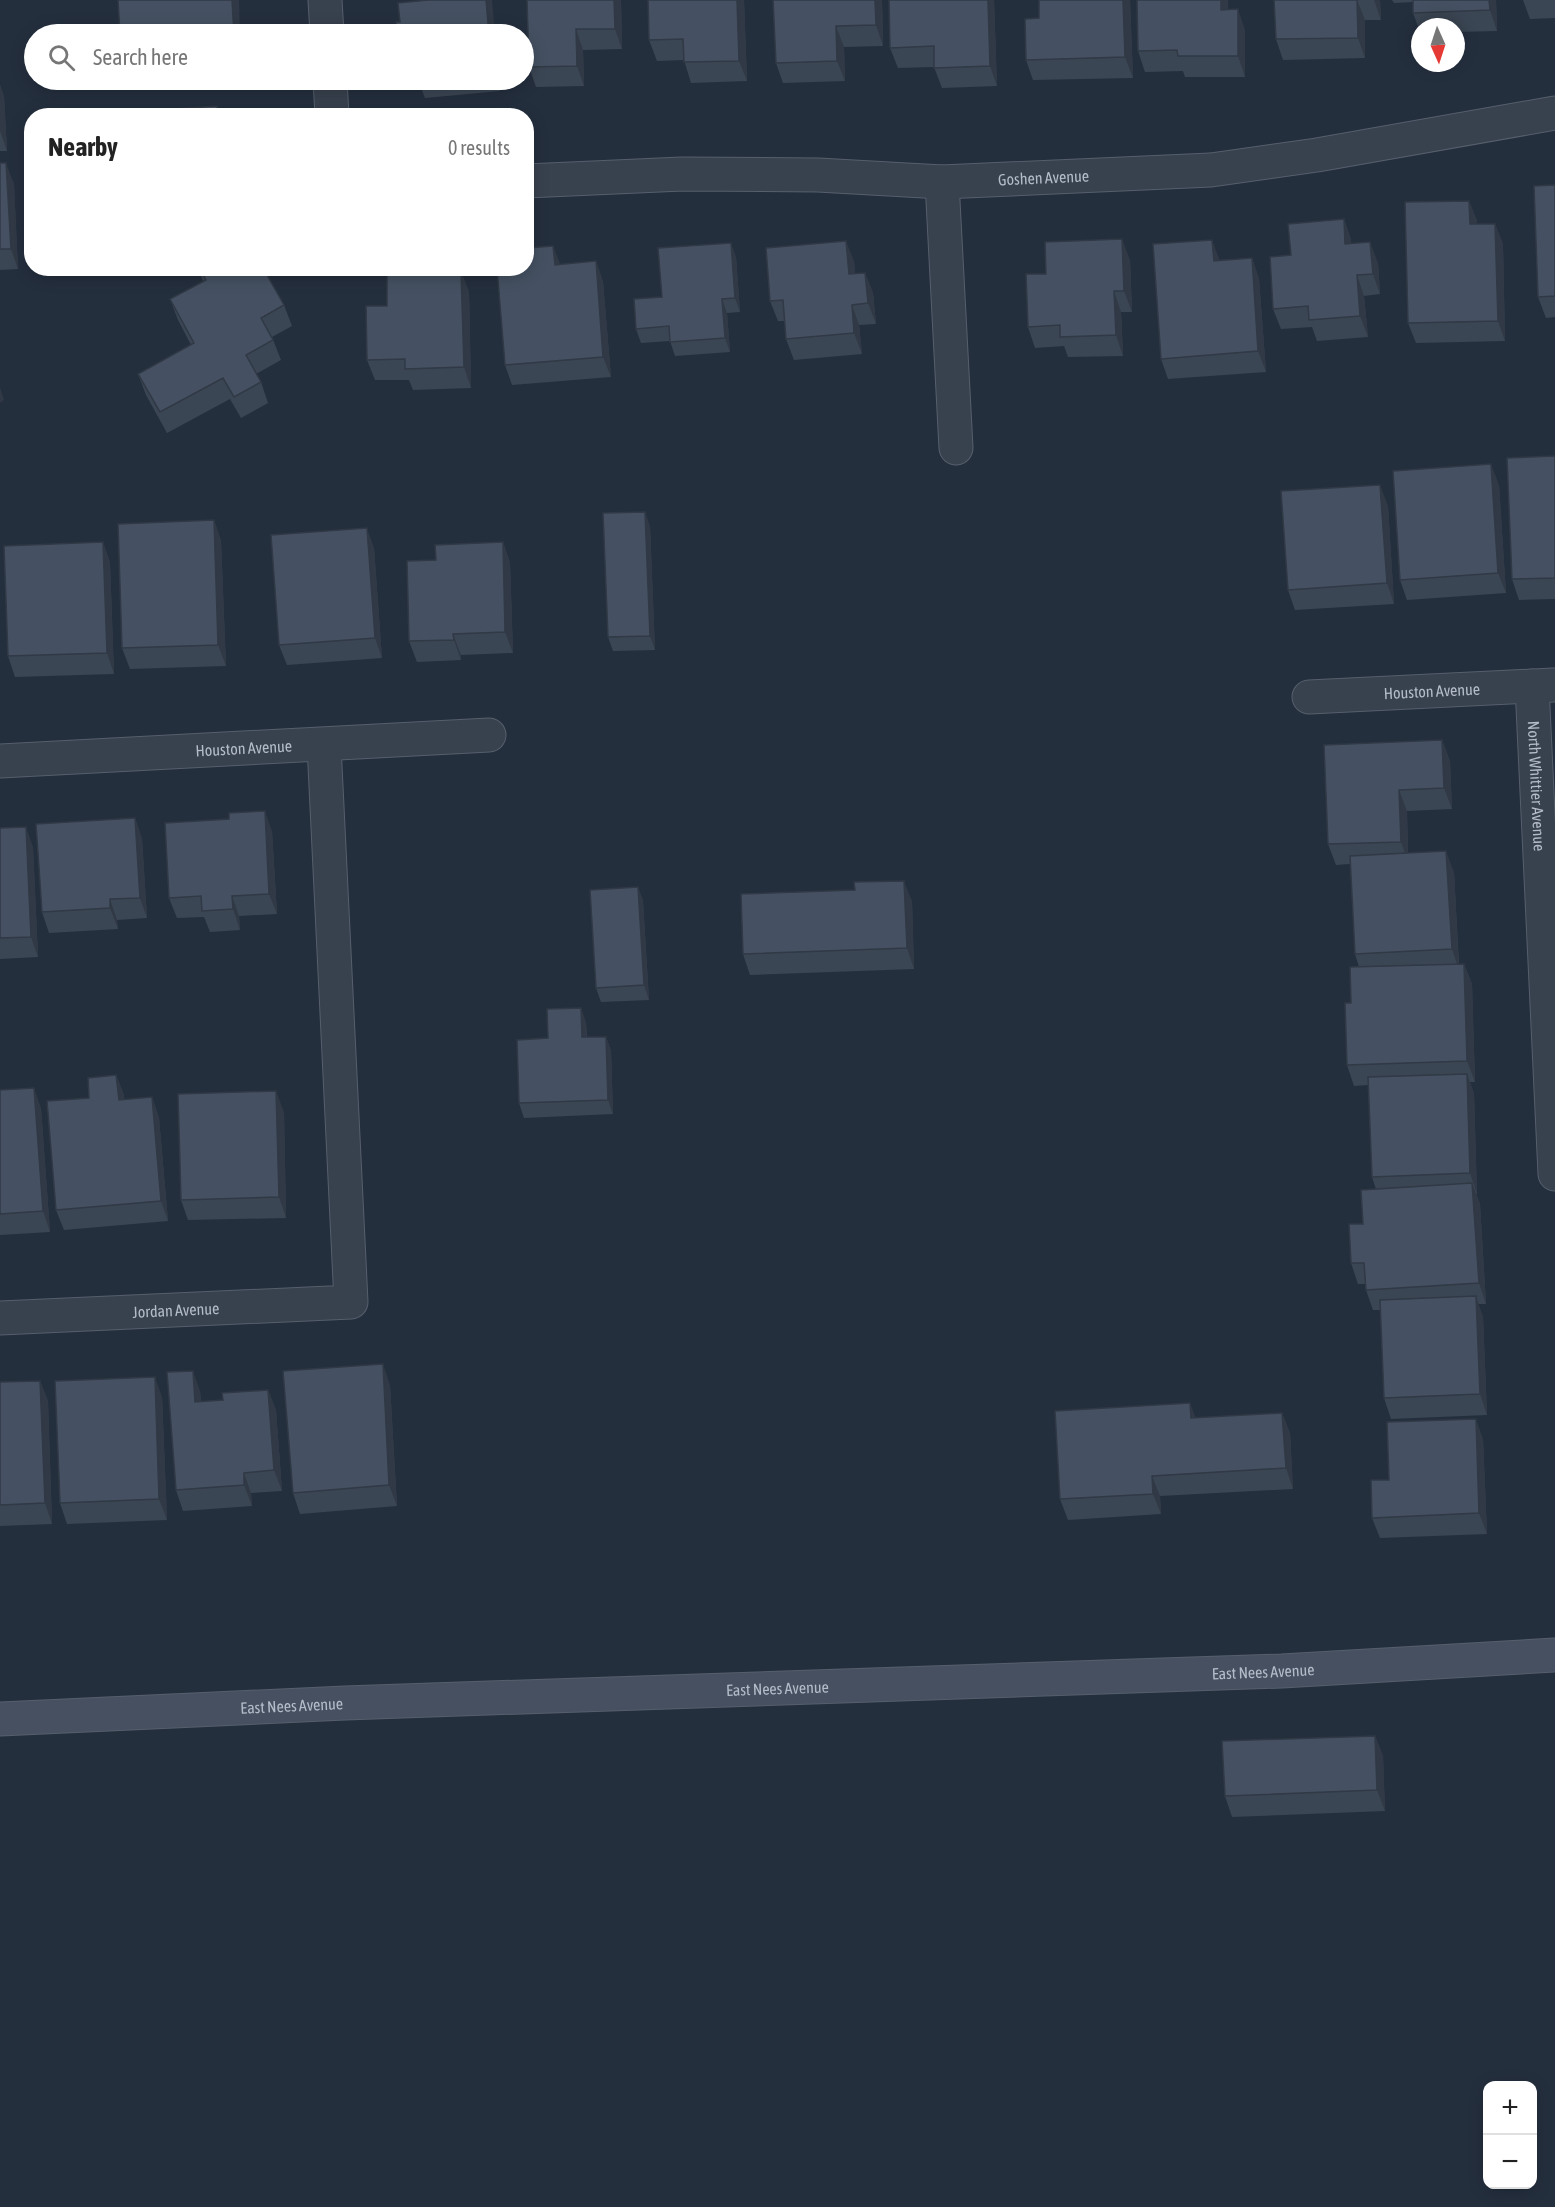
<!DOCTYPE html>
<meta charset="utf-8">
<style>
:root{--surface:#fff;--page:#f2f2f2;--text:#222;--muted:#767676;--line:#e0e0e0}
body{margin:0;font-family:"Asap Condensed",sans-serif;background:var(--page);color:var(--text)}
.controls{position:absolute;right:18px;bottom:18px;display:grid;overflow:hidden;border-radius:12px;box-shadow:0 3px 15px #0003}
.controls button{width:54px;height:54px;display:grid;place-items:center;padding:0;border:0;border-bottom:2px solid var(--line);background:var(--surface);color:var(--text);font:30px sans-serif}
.compass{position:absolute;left:1411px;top:18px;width:54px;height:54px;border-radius:50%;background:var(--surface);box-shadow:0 3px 15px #0003;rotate:177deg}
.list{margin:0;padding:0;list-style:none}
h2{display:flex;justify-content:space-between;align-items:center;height:78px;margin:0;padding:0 24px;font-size:26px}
h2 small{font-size:20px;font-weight:400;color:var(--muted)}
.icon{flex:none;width:33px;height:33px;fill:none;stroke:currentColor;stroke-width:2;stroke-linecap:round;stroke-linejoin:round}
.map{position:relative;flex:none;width:1555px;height:2207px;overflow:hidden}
.search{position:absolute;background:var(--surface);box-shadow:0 3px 15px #0003;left:24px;top:24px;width:510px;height:66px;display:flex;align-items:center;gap:15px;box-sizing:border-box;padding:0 21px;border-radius:33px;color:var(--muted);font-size:22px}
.panel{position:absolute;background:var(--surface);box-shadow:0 3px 15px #0003;left:24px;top:108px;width:510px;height:168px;border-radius:24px}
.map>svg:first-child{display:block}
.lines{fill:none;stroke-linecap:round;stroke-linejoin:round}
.street-casing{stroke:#565f6c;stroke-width:35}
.secondary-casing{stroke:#565f6c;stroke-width:35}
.street{stroke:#38414e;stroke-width:33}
.secondary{stroke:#465061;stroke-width:33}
.wall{fill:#3b4654}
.shaded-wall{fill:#303945}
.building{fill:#455162;stroke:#303945;stroke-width:1.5}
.labels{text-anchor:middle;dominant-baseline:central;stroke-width:5;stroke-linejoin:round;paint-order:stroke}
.street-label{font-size:16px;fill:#b4bcc9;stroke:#1d2633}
</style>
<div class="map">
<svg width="1555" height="2207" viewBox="0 0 1555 2207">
<rect width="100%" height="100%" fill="#242f3e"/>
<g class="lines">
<g class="street-casing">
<g id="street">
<path d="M325 0 327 34"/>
<path d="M330 80 332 116"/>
<path id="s1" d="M526 181 682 174 818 175 942 182 1211 170 1317 155 1555 113"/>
<path d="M942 182 956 448"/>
<path id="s2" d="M1532 686 1555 1174"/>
<path id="s3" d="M1309 697 1553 685"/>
<path id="s4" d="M0 761 489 735"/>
<path id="s5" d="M0 1318 351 1302 324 745"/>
</g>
</g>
<g class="secondary-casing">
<g id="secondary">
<path id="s6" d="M0 1719 345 1703 1282 1671 1555 1655"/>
</g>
</g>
<use href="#street" class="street"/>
<use href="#secondary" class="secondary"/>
</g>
<path class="wall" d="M527 0H621L622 49 583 50 584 86 536 87 529 67Z
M744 0 747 81 691 83 684 60 657 61 649 40Z
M882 0 883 46 844 47 845 81 783 83 776 63Z
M889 0H994L997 86 942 88 934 67 898 68 890 48Z
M1130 0 1133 78 1033 80 1026 60 1039 18Z
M1274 0H1380L1381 20H1365V58L1283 60 1276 39Z
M1392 0H1496L1497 31 1456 32V27H1420V32L1413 13V2L1394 3Z
M1523 0H1555V18L1530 19Z
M1229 9 1245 30V77H1185L1183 71 1145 72 1138 51Z
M128 80H190L130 84Z
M418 80H499L500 91 425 98Z
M0 85 4 97 7 151H0Z
M0 163 14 184 18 269 0 270Z
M1555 185V317L1546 318 1538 297Z
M1469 201 1477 221V224H1495L1503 244 1505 341 1416 343 1408 323Z
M1344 219 1351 240V244L1378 263 1380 294 1364 296 1368 337 1317 341 1312 327 1281 329 1273 309 1291 255Z
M736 257 740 312 727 313 730 352 675 356 670 341 641 343 636 329 662 297Z
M1252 258 1259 279 1266 372 1168 379 1161 359 1219 260Z
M1130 260 1132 312H1121L1123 356 1068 357 1064 346 1035 348 1028 327 1046 274Z
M596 261 603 282 611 377 512 385 505 365 560 264Z
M854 261 855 274 865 273 873 293 876 324 859 325 862 354 794 360 786 339 785 321H778L770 301Z
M198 268H263L284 305 292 326 272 337 281 360 256 374 261 382 268 403 241 418 230 399 167 433 146 395 138 374 191 345 178 320 170 299 203 281Z
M461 272 469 292 471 388 413 390 409 380H375L367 360 387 306Z
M1555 456V599L1519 600 1512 579Z
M1499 485 1506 593 1407 600 1400 580Z
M1388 506 1394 604 1295 610 1288 590Z
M214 520 221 541 226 666 130 669 122 648Z
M650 526 655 650 613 651 608 637Z
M103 542 110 563 114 674 15 677 8 656Z
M503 542 510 563 513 653 461 655V660L417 662 409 641 436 560Z
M374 548 382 658 287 665 279 645Z
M1442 740 1450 761 1452 809 1407 811 1408 853 1454 872 1459 964H1464L1472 984 1475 1082H1470L1474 1094 1477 1194H1476L1480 1204 1486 1304H1478L1483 1317 1487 1415 1391 1419 1384 1398 1380 1310H1373L1366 1290 1365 1284H1358L1351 1263 1363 1224 1376 1189 1372 1177 1368 1085 1354 1086 1347 1065 1351 1003 1359 967 1355 954 1350 864 1336 865 1328 844Z
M135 818 142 839 147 918 117 920 118 929 49 933 42 912Z
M0 828 33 847 38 957 0 959Z
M272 831 277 914 239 916 240 930 210 932 204 917 177 918 169 898Z
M638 887 643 901 649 1000 601 1002 596 988Z
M912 901 914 969 750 975 743 954Z
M586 1022 587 1037H606L611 1051 613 1114 524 1118 519 1103 548 1038Z
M116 1075 124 1095V1100L152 1097 159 1118 168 1221 64 1230 56 1210 89 1098Z
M0 1090 41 1108 50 1232 0 1235Z
M284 1112 286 1218 188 1220 181 1200Z
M40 1381 48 1401 52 1524 0 1526V1382Z
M390 1385 397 1506 300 1514 293 1493Z
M268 1390 276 1410 282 1491 251 1493 252 1506 183 1511 176 1490 200 1391 201 1402 223 1400Z
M162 1397 167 1520 67 1524 60 1503Z
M1282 1413 1290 1433 1293 1489 1160 1496 1161 1514 1068 1520 1060 1499 1195 1418Z
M1483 1439 1487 1534 1380 1538 1372 1518 1389 1480Z
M1375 1736 1383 1756 1385 1811 1232 1817 1225 1796Z"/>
<path class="shaded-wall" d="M232 0H239L240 34H234Z
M486 0H492L495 34H489Z
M614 0H621L622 49 615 29Z
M737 0H744L747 81 739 61Z
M875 0H882L883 46 876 25Z
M988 0H994L997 86 990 66Z
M1123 0H1130L1133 78 1125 57Z
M1221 0H1228L1229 30 1221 10Z
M1357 0 1365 20V58L1358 38Z
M1374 0H1380L1381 20Z
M1489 0H1496L1497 31 1490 10Z
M1238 9 1245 30V77L1238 56Z
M836 26 844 47 845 81 837 61Z
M576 29 583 50 584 86 577 66Z
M496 80H499L500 91Z
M0 85 4 97 7 151 0 131Z
M6 163 14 184 18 269 11 249Z
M1469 201 1477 221V245L1470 224Z
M1344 219 1351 240 1353 265 1345 244Z
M1495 224 1503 244 1505 341 1498 321Z
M1122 239 1130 260 1132 312 1124 291Z
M1212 240 1220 261H1214Z
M846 241 854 261 856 295 849 274Z
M1370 242 1378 263 1380 294 1373 274Z
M731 243 736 257 740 312 735 298Z
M553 246 561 266 555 265Z
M1252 258 1259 279 1266 372 1258 351Z
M596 261 603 282 611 377 603 357Z
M461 272 469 292 471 388 464 367Z
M865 273 873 293 876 324 868 303Z
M1357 275 1364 296 1368 337 1360 316Z
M1114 291 1121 312 1123 356 1116 335Z
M722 299 727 313 730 352 725 338Z
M852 305 859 325 862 354 854 333Z
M0 387 4 400 0 403Z
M1491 464 1499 485 1506 593 1498 573Z
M1380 485 1388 506 1394 604 1387 583Z
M645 512 650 526 655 650 650 636Z
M214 520 221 541 226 666 218 645Z
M367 528 374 548 382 658 375 638Z
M103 542 110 563 114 674 107 653Z
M503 542 510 563 513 653 505 632Z
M453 634 461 655V660L454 640Z
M1442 740 1450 761 1452 809 1444 788Z
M1399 790 1407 811 1408 862 1401 842Z
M265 811 272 831 277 914 269 894Z
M135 818 142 839 147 918 140 898Z
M26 827 33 847 38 957 31 937Z
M1446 851 1454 872 1459 970 1452 949Z
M904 881 912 901 914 969 907 948Z
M638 887 643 901 649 1000 644 985Z
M232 896 239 916 240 930 233 909Z
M110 899 117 920 118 929 110 908Z
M1464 964 1472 984 1475 1082 1467 1061Z
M581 1008 586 1022 587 1051 582 1037Z
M606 1037 611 1051 613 1114 608 1100Z
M1467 1074 1474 1094 1477 1194 1470 1173Z
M116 1075 124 1095 126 1121 119 1100Z
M34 1088 41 1108 50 1232 43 1211Z
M276 1091 284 1112 286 1218 279 1197Z
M152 1097 159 1118 168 1221 161 1201Z
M1472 1183 1480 1204 1486 1304 1479 1283Z
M1476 1296 1483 1317 1487 1415 1480 1394Z
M383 1364 390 1385 397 1506 389 1485Z
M193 1371 200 1391 202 1423 195 1402Z
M155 1377 162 1397 167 1520 159 1499Z
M40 1381 48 1401 52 1524 45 1503Z
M268 1390 276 1410 282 1491 274 1470Z
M1190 1403 1198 1424 1191 1418Z
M1282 1413 1290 1433 1293 1489 1286 1468Z
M1476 1419 1483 1439 1487 1534 1479 1513Z
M244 1473 251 1493 252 1506 244 1485Z
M1152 1476 1160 1496 1161 1514 1153 1494Z
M1375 1736 1383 1756 1385 1811 1377 1790Z"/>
<path class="building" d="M118 0H232L234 34H120Z
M428 0H486L489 34H398L396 22H400L398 3Z
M527 0H614L615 29H576L577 66 529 67Z
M648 0H737L739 61 684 62 683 39 649 40Z
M773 0H875L876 25 836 26 837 61 776 63Z
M889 0H988L990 66 934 68V46L890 48Z
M1039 0H1123L1125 57 1026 60 1025 19 1039 18Z
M1137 0H1221V10L1238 9V56H1178L1177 50 1138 51Z
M1274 0H1357L1358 38 1276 39Z
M1413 0H1489L1490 10 1413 13Z
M217 106 218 116H101V114Z
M0 163H6L11 249H0Z
M1555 185V296L1538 297 1534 186Z
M1469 201 1470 224H1495L1498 321 1408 323 1405 202Z
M1344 219 1345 244 1370 242 1373 274 1357 275 1360 316 1309 320 1308 306 1273 309 1270 257 1291 255 1288 224Z
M1122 239 1124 291H1114L1116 335 1060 337V325L1028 327 1026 274H1046L1045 242Z
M1212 240 1214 261 1252 258 1258 351 1161 359 1153 244Z
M846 241 849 274 865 273 868 303 852 305 854 333 786 339 783 300 770 301 766 248Z
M731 243 735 298 722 299 725 338 670 342 669 326 636 329 634 299 662 297 658 248Z
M553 246 555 265 596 261 603 357 505 365 497 268H526V248Z
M199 268H263L284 305 261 318 273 340 246 355 261 382 234 397 223 378 160 412 138 374 194 343 170 299 206 280Z
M461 272 464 367 405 369V359L367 360 366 306H387V274Z
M1555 456V578L1512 579 1507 458Z
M1491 464 1498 573 1400 580 1393 471Z
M1380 485 1387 583 1288 590 1281 491Z
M645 512 650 636 608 637 603 513Z
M214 520 218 645 122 648 118 524Z
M367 528 375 638 279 645 271 535Z
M103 542 107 653 8 656 4 546Z
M503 542 505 632 453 634 454 640 409 641 407 561 436 560 435 545Z
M1442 740 1444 788 1399 790 1401 842 1328 844 1324 745Z
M265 811 269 894 232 896 233 909 202 911 201 896 169 898 165 823 229 819V813Z
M135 818 140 898 110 899V908L42 912 36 824Z
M26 827 31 937 0 938V828Z
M1446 851 1452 949 1355 954 1350 856Z
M904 881 907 948 743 954 741 894 855 890 854 882Z
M638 887 644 985 596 988 590 890Z
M1464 964 1467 1061 1347 1065 1345 1003H1351L1350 967Z
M581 1008 582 1037H606L608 1100 519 1103 517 1040 548 1038 547 1009Z
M1467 1074 1470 1173 1372 1177 1368 1077Z
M116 1075 119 1100 152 1097 161 1201 56 1210 47 1101 89 1098 88 1078Z
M34 1088 43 1211 0 1214V1090Z
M276 1091 279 1197 181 1200 178 1094Z
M1472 1183 1479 1283 1366 1290 1364 1263H1351L1349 1224H1363L1361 1190Z
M1476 1296 1480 1394 1384 1398 1380 1300Z
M383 1364 389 1485 293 1493 283 1371Z
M193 1371 195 1402 223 1400 222 1393 268 1390 274 1470 244 1473V1485L176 1490 167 1372Z
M155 1377 159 1499 60 1503 55 1381Z
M40 1381 45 1503 0 1505V1382Z
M1190 1403 1191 1418 1282 1413 1286 1468 1152 1476 1153 1494 1060 1499 1055 1411Z
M1476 1419 1479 1513 1372 1518 1371 1480H1389L1387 1422Z
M1375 1736 1377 1790 1225 1796 1222 1741Z"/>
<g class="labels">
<g class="street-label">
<text stroke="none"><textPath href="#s1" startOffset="518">Goshen Avenue</textPath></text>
<text stroke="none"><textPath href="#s3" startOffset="123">Houston Avenue</textPath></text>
<text stroke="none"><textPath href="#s4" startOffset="244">Houston Avenue</textPath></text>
<text stroke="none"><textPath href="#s2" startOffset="100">North Whittier Avenue</textPath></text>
<text stroke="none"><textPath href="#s5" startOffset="176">Jordan Avenue</textPath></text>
<text stroke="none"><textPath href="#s6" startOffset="1264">East Nees Avenue</textPath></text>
<text stroke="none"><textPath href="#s6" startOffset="778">East Nees Avenue</textPath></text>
<text stroke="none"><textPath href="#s6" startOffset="292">East Nees Avenue</textPath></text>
</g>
</g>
</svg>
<div class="controls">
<button>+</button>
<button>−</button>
</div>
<svg class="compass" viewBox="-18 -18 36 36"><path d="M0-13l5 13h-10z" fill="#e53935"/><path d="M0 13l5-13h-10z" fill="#767676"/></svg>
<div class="search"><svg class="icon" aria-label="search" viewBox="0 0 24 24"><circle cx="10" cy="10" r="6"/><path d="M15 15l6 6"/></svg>Search here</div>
<section class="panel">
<h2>Nearby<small>0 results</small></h2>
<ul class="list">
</ul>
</section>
</div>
